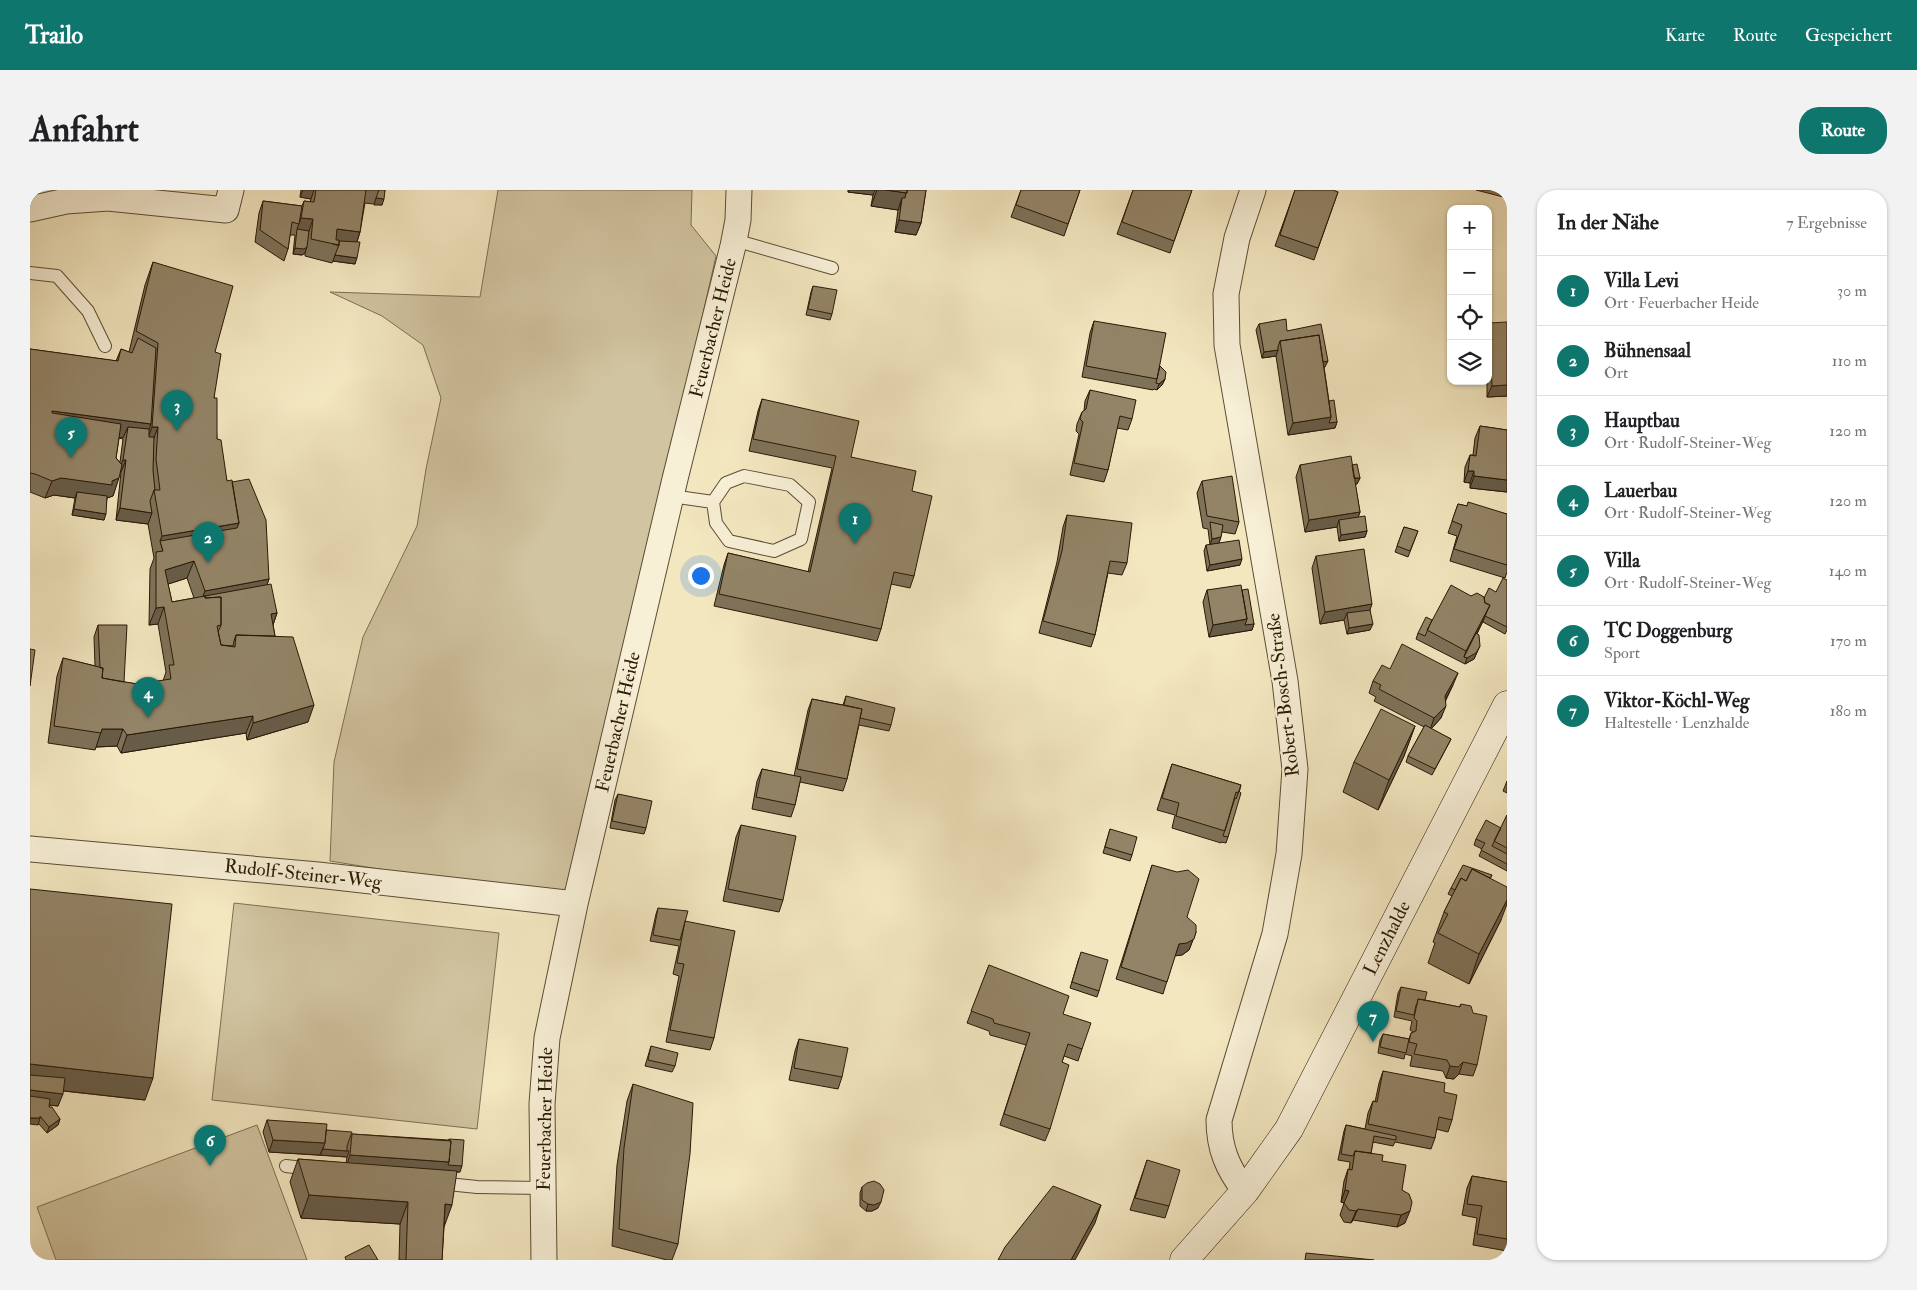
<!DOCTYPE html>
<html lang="de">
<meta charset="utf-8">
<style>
:root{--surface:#fff;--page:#f2f2f2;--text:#202124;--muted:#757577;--line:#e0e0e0;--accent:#0f766e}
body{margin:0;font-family:"IM FELL Double Pica",serif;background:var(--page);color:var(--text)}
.controls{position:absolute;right:15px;top:15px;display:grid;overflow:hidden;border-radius:10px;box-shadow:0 1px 4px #0004}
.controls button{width:45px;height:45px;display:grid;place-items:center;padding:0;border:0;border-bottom:1px solid var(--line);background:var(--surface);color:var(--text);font:25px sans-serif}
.you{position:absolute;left:670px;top:385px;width:18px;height:18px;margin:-12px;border:4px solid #fff;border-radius:50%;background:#1a73e8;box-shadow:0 0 0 8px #1a73e833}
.badge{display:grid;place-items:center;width:32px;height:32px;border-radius:50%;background:var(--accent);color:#fff;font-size:16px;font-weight:700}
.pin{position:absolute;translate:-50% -41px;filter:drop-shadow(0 1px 2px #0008)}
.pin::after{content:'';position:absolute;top:26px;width:18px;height:15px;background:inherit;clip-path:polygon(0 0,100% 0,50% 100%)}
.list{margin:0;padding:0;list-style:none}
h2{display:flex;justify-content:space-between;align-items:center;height:65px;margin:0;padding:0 20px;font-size:21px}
h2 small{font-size:16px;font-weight:400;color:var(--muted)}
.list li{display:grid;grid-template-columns:32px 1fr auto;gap:15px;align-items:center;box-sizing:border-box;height:70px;padding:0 20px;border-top:1px solid var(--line)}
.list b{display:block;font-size:19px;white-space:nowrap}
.list p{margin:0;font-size:16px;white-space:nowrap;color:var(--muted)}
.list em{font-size:16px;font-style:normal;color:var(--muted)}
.icon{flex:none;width:28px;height:28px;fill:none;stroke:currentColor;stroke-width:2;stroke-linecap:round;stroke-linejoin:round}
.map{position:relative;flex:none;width:1477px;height:1070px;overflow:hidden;border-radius:20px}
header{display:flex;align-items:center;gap:30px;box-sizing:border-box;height:70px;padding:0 25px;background:var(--accent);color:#fff}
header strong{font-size:24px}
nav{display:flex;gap:28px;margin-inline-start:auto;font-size:18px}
.intro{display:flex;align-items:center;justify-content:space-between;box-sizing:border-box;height:120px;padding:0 30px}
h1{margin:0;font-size:35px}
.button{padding:12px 22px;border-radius:20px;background:var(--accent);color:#fff;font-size:18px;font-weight:700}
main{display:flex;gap:30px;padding:0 30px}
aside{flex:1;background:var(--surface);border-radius:20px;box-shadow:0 1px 4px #0004}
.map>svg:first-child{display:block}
.green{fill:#d1c4a0;stroke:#7e6e53}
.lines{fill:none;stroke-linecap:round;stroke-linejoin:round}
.lane-casing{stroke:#5c4c34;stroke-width:14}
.street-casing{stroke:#5c4c34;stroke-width:27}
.secondary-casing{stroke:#2a1906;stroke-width:29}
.lane{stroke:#f7efd6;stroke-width:12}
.street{stroke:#f7efd6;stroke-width:25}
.secondary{stroke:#f7efd6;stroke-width:28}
.wall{fill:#7e7259;stroke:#2a1906;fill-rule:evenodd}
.shaded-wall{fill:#675c48;stroke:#2a1906}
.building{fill:#938467;stroke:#2a1906}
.labels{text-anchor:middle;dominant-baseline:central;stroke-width:4.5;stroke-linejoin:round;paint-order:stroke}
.street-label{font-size:19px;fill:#2a1906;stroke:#f7efd6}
</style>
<header>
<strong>Trailo</strong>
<nav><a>Karte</a><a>Route</a><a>Gespeichert</a></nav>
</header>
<div class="intro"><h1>Anfahrt</h1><a class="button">Route</a></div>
<main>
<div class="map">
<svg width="1477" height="1070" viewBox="0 0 1477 1070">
<rect width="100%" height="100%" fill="#f3e7c0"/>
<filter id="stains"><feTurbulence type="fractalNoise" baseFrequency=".004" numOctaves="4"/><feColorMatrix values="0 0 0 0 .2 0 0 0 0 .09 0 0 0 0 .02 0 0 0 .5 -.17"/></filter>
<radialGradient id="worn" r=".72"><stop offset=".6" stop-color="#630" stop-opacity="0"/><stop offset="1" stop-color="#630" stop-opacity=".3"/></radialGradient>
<path class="green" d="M468 0H662L661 35 686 66 540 710 300 671 304 572 333 447 387 336 396 279 411 208 393 155 352 126 300 102 450 107Z
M204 713 469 743 447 939 182 910Z
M227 935 277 1070H26L7 1017Z"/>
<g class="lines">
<g class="lane-casing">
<path id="lane" d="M704 50 802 78
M0 83 27 86 58 121 75 156
M641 306 683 312 686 333 699 351 744 361 771 349 779 312 760 295 714 286 696 293 683 312
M256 976 281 979
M408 993 447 997 513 998"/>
</g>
<g class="street-casing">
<path id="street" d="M0 19 36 11 78 8 196 20 201 0
M0 659 288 685 545 714
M1215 1001C1198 979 1189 959 1189 930L1245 744 1259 664 1265 579 1255 491 1197 155 1196 104 1207 48 1223 0
M514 1070 512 914 517 848 545 714 645 289 703 56 708 30 709 0"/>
</g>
<g class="secondary-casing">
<path id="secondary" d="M1154 1070 1215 1001 1259 939 1477 515"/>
</g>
<use href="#lane" class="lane"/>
<use href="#street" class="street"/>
<use href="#secondary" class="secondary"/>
</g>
<path class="wall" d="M271 0H355L352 15 335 13 330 42 327 52 325 74 303 71 302 73 275 66V63L272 65 263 64 265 45H260L258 59 254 71 225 52 229 23 233 11 272 16 274 11 280 12 281 9 270 7Z
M818 0H896L891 33 886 45 865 42 868 20 841 16 843 5 818 2Z
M991 0H1050L1034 46 981 27Z
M1103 0H1162L1140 63 1087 44Z
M1265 0 1308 2 1284 70 1245 56Z
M1446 0H1477V8Z
M123 72 185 162 184 208 187 249 197 291 239 389 237 394 247 423 243 435 245 446 278 532 217 550 216 543 91 563 87 556 66 557 65 560 18 553 27 486 33 468 65 476 64 447 68 435 94 492 107 494 133 491 136 482 128 434 119 435 120 379 124 368 118 334 86 330 91 282H90L83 306 77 308 74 330 42 325 45 308 24 305 15 308 0 302V159L86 171 91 159 99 162 115 95ZM89 248 93 249 90 272 86 268ZM157 388 164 408 142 412 138 394Z
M783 96 802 124 800 130 776 125 781 102Z
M1064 131 1130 176 1135 189 1132 195 1127 200 1124 199 1123 200 1052 187 1060 143Z
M1459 133 1477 206 1457 207V191H1458V136Z
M1229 134 1257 141 1295 177H1294L1299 211 1307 232 1305 238 1258 245 1246 166 1232 168 1226 140Z
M1060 200 1102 229 1098 240 1087 238 1078 280 1074 292 1040 285 1049 244 1046 241 1047 234 1052 222 1054 221 1055 211Z
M732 209 821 267 882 301 884 386 880 398 861 394 851 439 847 451 684 416 694 375 698 363 778 382 802 278 719 261 728 221Z
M1450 236 1477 240V302L1440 298V293L1434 292 1435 277 1440 265H1443L1445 248Z
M1270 275H1322L1330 288 1327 294H1325L1330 322 1328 327 1337 341 1335 347 1309 351 1307 337 1275 342 1266 287Z
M1172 291 1209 332 1205 344 1192 342 1189 353 1180 355 1178 339 1173 338 1167 303Z
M1428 314 1437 316 1477 324V382L1475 388 1420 371 1427 346 1418 343Z
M1037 325 1097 373 1092 385 1078 383 1065 445 1061 457 1009 443 1027 372 1033 337Z
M1374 337 1388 341 1378 367 1365 362Z
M1176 355 1210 375 1177 381 1174 361Z
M1286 366 1340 420V440L1317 444 1314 430 1290 434 1282 378Z
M1477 390V440L1475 444 1453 432V431L1447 444V462L1444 469 1435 474 1386 449 1388 443 1402 430 1441 406 1454 408 1466 402Z
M1177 400H1212L1224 434 1222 440 1179 447 1173 412Z
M1360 479 1423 495 1416 510 1411 528 1401 539 1421 549 1418 555 1402 585 1376 572 1378 566 1394 537 1344 511 1346 507 1339 503 1343 491Z
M816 506 861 535 859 541 829 535 817 589 813 601 770 592 765 615 761 627 722 619 727 591 732 579 764 586 778 520 782 509 813 515Z
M1385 536 1374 566 1348 620 1313 602 1324 572Z
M1142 574 1211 595 1198 647 1196 653 1191 652V653L1142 638 1145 625 1127 620Z
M1477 591V603L1473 601Z
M588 604 616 638 614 644 580 638 585 610Z
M1477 625V681L1449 666 1452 659 1444 655 1446 649 1471 638Z
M711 635 753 710 749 722 693 711 706 647Z
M1080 639 1102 665 1100 671 1073 663Z
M1122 675 1157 727 1166 742 1159 760 1152 765H1145L1133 804 1086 789Z
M1462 685 1460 689 1471 730 1439 794 1398 773 1405 753 1403 752 1414 722 1422 706 1418 704 1421 698Z
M0 699 115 910 33 901 28 916 19 915V917L30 929 28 935 17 943 8 933V935Z
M628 718 655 732 684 848 680 860 636 852 649 786 643 784 649 756 620 751 626 724Z
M1049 768 1069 801 1067 807 1040 798Z
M959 775 1033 824 1052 859 1048 871 1034 866 1032 872 1020 939 1015 951 970 935 996 855 960 845 959 841 937 833Z
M1371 797 1395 810 1429 817 1431 814 1447 875 1443 886 1429 884 1424 889 1416 888 1413 881 1380 876 1382 866 1375 864 1374 869 1348 863 1350 850 1353 844 1379 849 1381 843 1383 842 1380 840 1382 831 1364 827 1368 803Z
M769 849 812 887 808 899 759 890 765 861Z
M621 856 645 876 642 882 615 876Z
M1353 881 1414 902 1422 930 1418 942 1406 939 1405 948 1401 959 1365 952 1363 956 1343 952 1341 963 1352 971 1372 1000 1375 1033 1367 1037 1323 1030 1321 1033 1314 1032 1310 1025 1314 1013 1311 1012 1314 991 1318 979 1319 980 1320 972 1308 970 1314 941 1316 935 1335 939 1338 923 1343 911 1345 912 1349 893Z
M603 894 648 1054 642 1070H637L582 1056 587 975 597 911Z
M237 930 296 940 322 944 418 950 419 949 430 982H426L414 1037 412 1070H369L370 1034 271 1028 260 992 268 969 316 973 317 967 239 962 233 942Z
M1117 970 1139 1016 1135 1028 1100 1020Z
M1442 986 1477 992V1061L1443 1055 1447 1028 1432 1025 1437 998Z
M832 997 848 1018 842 1021H836L830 1016V1003Z"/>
<path class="shaded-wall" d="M273 0H284L281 9 270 7Z
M819 0H845L843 5 818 2Z
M847 0H856L877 3 870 20 872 8 868 20 841 16Z
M346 8 354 9 352 15H344Z
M271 28 283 29 277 47 267 39Z
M869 30 891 33 886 45 865 42Z
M307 39 330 42 324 60 303 54Z
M277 57 275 63 272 65 263 64 265 58Z
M305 65 327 68 325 74 303 71Z
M1248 160 1246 166 1232 168 1234 162Z
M1298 171 1295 177 1288 178 1290 172Z
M1135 189 1132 195 1127 200 1129 194Z
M1477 195V206L1457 207 1462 196Z
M22 221 121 234 115 251 98 237 93 248 16 238Z
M1301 227 1307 232 1305 238 1258 245 1263 233Z
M122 237H128L120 259H114Z
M93 270H96L91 282H88Z
M1438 281H1444L1440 293 1434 292Z
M1444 286 1477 290V302L1440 298Z
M31 288 82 291 89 288 83 306 77 308 47 302 45 308 24 305 15 308 22 291Z
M1330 288 1327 294 1319 295 1321 289Z
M90 318 122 323 118 334 86 330Z
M44 319 76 324 74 330 42 325Z
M1330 322 1326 334 1309 330 1307 337 1275 342 1279 330Z
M209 333 201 355 133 361 130 351 132 346Z
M1337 341 1335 347 1309 351 1311 345Z
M1191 347 1189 353 1180 355 1182 349Z
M1212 369 1210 375 1177 381 1180 375Z
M164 371 157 388 129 397 135 380Z
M239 389 233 407 173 406 175 401Z
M1342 414 1338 426 1317 423 1314 430 1290 434 1295 422Z
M1460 415 1453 431 1435 467H1434L1436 461Z
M134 417 128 434 119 435 126 418Z
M247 423 243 435 236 436 241 424Z
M1217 429 1224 434 1222 440 1179 447 1183 435Z
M1343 434 1340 440 1317 444 1319 438Z
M1450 456 1444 469 1435 474 1437 468Z
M1428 483 1423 495 1411 518 1415 506Z
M284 515 278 532 217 550 223 533Z
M1416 516 1411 528 1400 540 1404 528Z
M223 526 216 543 91 563 97 545Z
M1385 536 1374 566 1348 620 1359 590Z
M72 539H93L87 556 66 557Z
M1477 710V714L1471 730 1439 794 1449 764Z
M1166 742 1159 760 1152 765 1145 766 1149 754Z
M1433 872 1429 884 1424 889 1416 888 1420 876Z
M0 874 123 888 115 910 0 897Z
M0 900 33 904 28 916 0 913Z
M0 928H10L8 935 0 934Z
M30 929 28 935 17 943 19 937Z
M243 950 295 953 290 965 239 962Z
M293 959 319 961 317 967 290 965Z
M320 965 419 972 432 976 430 982 316 977Z
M1315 1000 1319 1001 1315 1013 1311 1012Z
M279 1005 378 1012 370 1034 271 1028Z
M851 1012 848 1018 842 1021H836L838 1014Z
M415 1014 422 1015 414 1037Z
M1071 1015 1065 1033 1045 1070H1041Z
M1328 1019 1323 1030 1321 1033 1326 1021Z
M1380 1021 1375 1033 1367 1037 1371 1025Z"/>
<path class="building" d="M286 0H336L330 42 307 39 306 50H309V55L281 49 283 29 271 28 274 11 284 12Z
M349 0H355L354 9 346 8Z
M856 0H877V3Z
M877 0H896L891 33 869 30 872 8H875L876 3H877Z
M991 0H1050L1038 34 986 15Z
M1103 0H1162L1144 51 1092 32Z
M1265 0H1303L1308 2 1288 58 1250 45Z
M233 11 272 16 269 34 262 32 258 59 230 40Z
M267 39 279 41 277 57 274 59 265 58Z
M309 51 330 52 327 68 305 65 309 55Z
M123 72 203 96 185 162 191 164 184 208H187V249L191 250 197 291 202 290 209 333 132 346 124 300H130L126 269 128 237H122L128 153 106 141Z
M783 96 807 100 802 124 778 119Z
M1256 129 1257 141 1291 134 1298 171 1293 172 1289 145 1250 151 1248 157V160L1234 162 1229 134Z
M1064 131 1136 143 1127 189 1056 176Z
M1477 132V195L1462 196 1459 133Z
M1289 145 1301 227 1263 233 1250 151Z
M108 148 126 158 121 234 22 221V223L91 234 86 268 92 275 89 288 82 291V295L31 288 22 291 5 284 0 283V159L88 171 91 159 102 163Z
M1130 176 1136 182 1135 189 1129 194 1126 193Z
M1060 200 1106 210 1102 229 1090 226 1078 280 1044 273 1053 232 1050 229 1052 222 1056 219Z
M732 209 829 231 821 267 886 281 882 301 902 306 884 386 864 382 851 439 689 404 698 363 780 382 806 266 723 249Z
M1304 210 1307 232 1299 233 1301 227 1299 211Z
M1450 236 1477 240V290L1444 286V281H1438L1440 265 1446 266Z
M98 237 119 239V247H124L123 280 125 300H124L120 311 122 323 90 318 96 270H93Z
M1321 266 1330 322 1279 330 1270 275Z
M1327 274 1330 288H1324L1322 275Z
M1202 286 1209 332 1177 326 1172 291Z
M219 289 236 330 239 389 175 401 164 371 135 380 142 412 175 406V408L191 407V435L187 436 191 455 205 457 206 445 263 447 284 515 223 533V526L97 545 93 539H72L71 543 24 536 33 468 73 478 72 488 107 494 141 489 139 475H144L134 417 126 418V362L133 361 130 351 207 338 209 333 202 292Z
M47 302 77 306 76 324 44 319Z
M1438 312 1477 324V375L1424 359 1432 335 1422 331 1428 314 1437 316Z
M1037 325 1102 333 1097 373 1080 371 1065 445 1013 431 1032 361Z
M1335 326 1337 341 1311 345 1309 330Z
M1180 332 1193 335 1191 347 1182 349Z
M1374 337 1388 341 1380 361 1367 356Z
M1209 350 1212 369 1180 375 1176 355Z
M1334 359 1342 414 1295 422 1286 366Z
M1473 388 1477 390V437L1455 426 1460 415 1455 413 1454 408 1459 398 1466 402Z
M241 394 247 423 241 424 245 446 206 445 204 451 203 456 191 455 188 441 189 440 191 435V407L175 408V406Z
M1211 395 1217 429 1183 435 1177 400Z
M1421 395 1441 406 1447 403 1454 407 1455 413 1460 415 1436 461 1397 440Z
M1218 399 1224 434 1215 435 1217 429 1212 400Z
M1340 420 1343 434 1319 438 1317 423Z
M1396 427 1402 430 1395 446 1388 443Z
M68 435H97L94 492 72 488 73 478H70Z
M1446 443 1449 445 1450 456 1446 463 1437 468 1434 467Z
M1372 454 1428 483 1415 506 1416 516 1404 528 1349 499 1351 495 1343 491 1352 475 1360 479Z
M0 459 5 460 0 496Z
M816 506 865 518 861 535 830 528 832 519 814 515Z
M782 509 832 519 817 589 767 579Z
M1351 519 1385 536 1359 590 1324 572Z
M1395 535 1421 549 1405 579 1378 566Z
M1142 574 1211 595 1208 603 1206 602 1195 641 1146 626 1149 613 1132 608Z
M732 579 771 587 765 615 726 607Z
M1209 601 1211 603 1198 647 1193 646 1205 608 1206 609Z
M588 604 622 611 616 638 582 631Z
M1477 625V658L1464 651Z
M1456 630 1471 638 1462 656 1477 664V674L1451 660 1455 653 1446 649Z
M711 635 766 646 753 710 698 699Z
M1080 639 1107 647 1102 665 1075 657Z
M1122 675 1147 682 1158 680 1169 689 1157 727 1166 735V742L1164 749 1157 753 1149 754 1137 792 1091 777Z
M1433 675 1462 685 1460 688 1442 679 1436 691 1431 688 1425 700 1421 698Z
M1442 679 1477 697V710L1449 764 1408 743 1418 724 1414 722 1431 688 1436 691Z
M0 699 142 714 123 888 0 874Z
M628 718 658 721 650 750 623 745Z
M655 731 705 741 684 848 640 840 654 774 647 773Z
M1051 762 1078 770 1069 801 1042 792Z
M959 775 1039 806 1033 824 1061 833 1052 859 1038 854 1032 872 1039 875 1020 939 974 924 1000 843 964 833 963 829 941 821Z
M1371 797 1397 802 1395 810 1388 809 1387 815H1386L1384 825 1366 821Z
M1388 809 1430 817 1431 814 1441 816 1443 823 1457 826 1447 875 1433 872 1428 877 1420 876 1417 870 1384 864 1387 854 1379 852 1381 843 1386 841 1387 831 1384 828Z
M1353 844 1379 849 1376 863 1350 857Z
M769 849 818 858 812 887 764 878Z
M621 856 648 863 645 876 618 870Z
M1353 881 1415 893 1414 902 1427 905 1422 930 1409 927 1405 948 1338 934 1343 911 1347 912Z
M0 885 35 888 33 904 0 900Z
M603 894 663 913 660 964 648 1054 589 1039 594 958Z
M0 906 20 909 19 917H22L30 929 19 937 10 926V928H0Z
M237 930 297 934 295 953 243 950Z
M1316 935 1366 946V950L1344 946 1341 963 1325 961 1323 966 1311 964Z
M296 940 322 942 317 956V961L293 959 295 953Z
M322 944 421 951 419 972 320 965Z
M419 949 434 950 432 976 418 975 419 972 421 951 419 950Z
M1325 961 1353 965 1352 971 1376 975 1372 1000 1379 1004 1382 1012 1380 1021 1371 1025 1328 1019 1326 1021 1319 1020 1314 1013 1319 1001 1315 1000 1318 979 1322 980Z
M268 969 427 981 422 1015 415 1014 412 1070H376V1069L378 1012 279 1005Z
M1117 970 1150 980 1139 1016 1105 1008Z
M1442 986 1477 992V1049L1447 1044 1452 1016 1437 1014Z
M844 991 850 994 854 1000 851 1012 844 1015 838 1014 832 1010V997L837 993Z
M1023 996 1071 1015 1041 1070H968L975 1057Z
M339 1055 348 1070H316L315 1067Z
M1276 1063 1344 1070H1275Z"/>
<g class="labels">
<g class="street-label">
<text transform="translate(683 138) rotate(-76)">Feuerbacher Heide</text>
<text transform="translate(1253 505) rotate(-97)">Robert-Bosch-Straße</text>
<text transform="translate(588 532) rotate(-77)">Feuerbacher Heide</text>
<text transform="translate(273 684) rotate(6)">Rudolf-Steiner-Weg</text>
<text transform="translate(1357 748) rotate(-63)">Lenzhalde</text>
<text transform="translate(515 929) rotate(-89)">Feuerbacher Heide</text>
</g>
</g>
<rect width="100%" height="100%" filter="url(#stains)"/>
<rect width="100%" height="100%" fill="url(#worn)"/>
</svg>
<div class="controls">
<button>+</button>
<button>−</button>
<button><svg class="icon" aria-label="locate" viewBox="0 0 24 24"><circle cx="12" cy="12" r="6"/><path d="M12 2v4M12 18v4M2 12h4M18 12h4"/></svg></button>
<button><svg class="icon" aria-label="layers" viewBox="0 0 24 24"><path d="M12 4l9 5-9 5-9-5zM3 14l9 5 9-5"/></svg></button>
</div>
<div class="you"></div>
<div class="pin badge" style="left:825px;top:354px">1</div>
<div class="pin badge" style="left:178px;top:373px">2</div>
<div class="pin badge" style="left:147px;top:241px">3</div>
<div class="pin badge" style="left:118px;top:528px">4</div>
<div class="pin badge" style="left:41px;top:268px">5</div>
<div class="pin badge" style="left:180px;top:976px">6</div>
<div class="pin badge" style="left:1343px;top:852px">7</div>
</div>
<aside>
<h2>In der Nähe<small>7 Ergebnisse</small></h2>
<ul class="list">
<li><span class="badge">1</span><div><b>Villa Levi</b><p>Ort · Feuerbacher Heide</p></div><em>30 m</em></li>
<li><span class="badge">2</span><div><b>Bühnensaal</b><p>Ort</p></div><em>110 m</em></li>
<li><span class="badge">3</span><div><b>Hauptbau</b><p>Ort · Rudolf-Steiner-Weg</p></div><em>120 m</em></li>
<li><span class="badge">4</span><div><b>Lauerbau</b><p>Ort · Rudolf-Steiner-Weg</p></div><em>120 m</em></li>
<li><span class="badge">5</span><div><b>Villa</b><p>Ort · Rudolf-Steiner-Weg</p></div><em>140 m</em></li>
<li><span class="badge">6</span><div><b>TC Doggenburg</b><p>Sport</p></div><em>170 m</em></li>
<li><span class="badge">7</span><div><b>Viktor-Köchl-Weg</b><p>Haltestelle · Lenzhalde</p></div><em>180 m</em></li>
</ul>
</aside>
</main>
